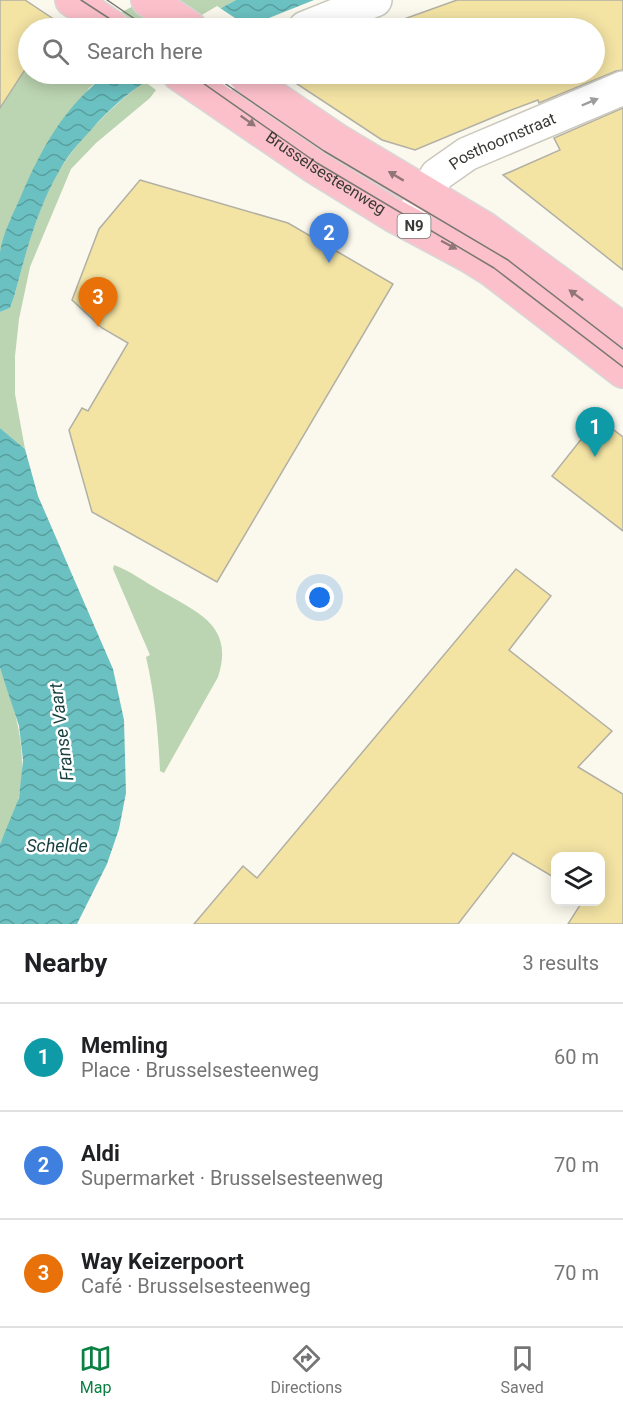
<!DOCTYPE html>
<meta charset="utf-8">
<style>
:root{--surface:#fff;--page:#f6f6f6;--text:#202124;--muted:#757577;--line:#e0e0e0;--accent:#0b8043}
body{margin:0;font-family:Roboto,sans-serif;background:var(--page);color:var(--text)}
.controls{position:absolute;right:18px;bottom:18px;display:grid;overflow:hidden;border-radius:12px;box-shadow:0 3px 15px #0003}
.controls button{width:54px;height:54px;display:grid;place-items:center;padding:0;border:0;border-bottom:2px solid var(--line);background:var(--surface);color:var(--text);font:30px sans-serif}
.you{position:absolute;left:320px;top:598px;width:21px;height:21px;margin:-15px;border:4px solid #fff;border-radius:50%;background:#1a73e8;box-shadow:0 0 0 9px #1a73e833}
.badge{display:grid;place-items:center;width:39px;height:39px;border-radius:50%;background:var(--accent);color:#fff;font-size:20px;font-weight:700}
.pin{position:absolute;translate:-50% -50px;filter:drop-shadow(0 2px 3px #0008)}
.pin::after{content:'';position:absolute;top:32px;width:21px;height:18px;background:inherit;clip-path:polygon(0 0,100% 0,50% 100%)}
.list{margin:0;padding:0;list-style:none}
h2{display:flex;justify-content:space-between;align-items:center;height:78px;margin:0;padding:0 24px;font-size:26px}
h2 small{font-size:20px;font-weight:400;color:var(--muted)}
.list li{display:grid;grid-template-columns:39px 1fr auto;gap:18px;align-items:center;box-sizing:border-box;height:108px;padding:0 24px;border-top:2px solid var(--line)}
.list b{display:block;font-size:22px;white-space:nowrap}
.list p{margin:0;font-size:20px;white-space:nowrap;color:var(--muted)}
.list em{font-size:20px;font-style:normal;color:var(--muted)}
.icon{flex:none;width:33px;height:33px;fill:none;stroke:currentColor;stroke-width:2;stroke-linecap:round;stroke-linejoin:round}
.map{position:relative;flex:none;width:623px;height:924px;overflow:hidden}
.search{position:absolute;background:var(--surface);box-shadow:0 3px 15px #0003;left:18px;right:18px;top:18px;height:66px;display:flex;align-items:center;gap:15px;box-sizing:border-box;padding:0 21px;border-radius:33px;color:var(--muted);font-size:22px}
.sheet{height:402px;background:var(--surface)}
nav{display:flex;justify-content:space-around;align-items:center;box-sizing:border-box;height:84px;border-top:2px solid var(--line);background:var(--surface);font-size:16px;color:var(--muted)}
nav a{display:grid;justify-items:center;gap:3px}
nav .on{color:var(--accent)}
.map>svg:first-child{display:block}
.green{fill:#bbd4b1}
.water{fill:url(#water-waves)}
.pier{fill:#fbf9ed}
.building{fill:#f3e4a4;stroke:#b2b0a5;stroke-width:1.5}
.lines{fill:none;stroke-linecap:round;stroke-linejoin:round}
.minor-casing{stroke:#cbc9be;stroke-width:36}
.major-casing{stroke:#d8d7d7;stroke-width:36}
.minor{stroke:#fff;stroke-width:33}
.major{stroke:#fcc0ca;stroke-width:33}
.tram{stroke:#797871;stroke-width:1.5}
.oneway{fill:#9c9c9a}
.oneway2{fill:#917678}
.labels{text-anchor:middle;dominant-baseline:central;stroke-width:5;stroke-linejoin:round;paint-order:stroke}
.shield{fill:#fff;stroke:#757472;stroke-width:1.5}
.shield-label{font-size:15px;font-weight:bold;fill:#3a3935}
.street-label{font-size:16px;fill:#3a3935;stroke:#fff}
.water-label{font-size:18px;font-style:italic;fill:#163f3f;stroke:#fff}
</style>
<div class="map">
<svg width="623" height="924" viewBox="0 0 623 924">
<defs>
<pattern id="water-waves" width="16" height="10" patternUnits="userSpaceOnUse" patternTransform="scale(1.5)"><rect width="16" height="10" fill="#6bc1c1"/><path d="M0 5q4-4 8 0t8 0" fill="none" stroke="#599e9e"/></pattern>
</defs>
<rect width="100%" height="100%" fill="#fbf9ed"/>
<path class="green" d="M145 0H236L184 28H91Z
M28 65V74H107L89 88 10 220 0 253V98Z
M144 81 156 90 150 98 96 143 71 169 30 267 19 319 15 356V394L25 449 0 428V312L10 308 14 297C26 253 37 207 61 168 82 134 114 106 144 81Z
M114 565C129 570 145 582 159 590 197 612 235 625 218 677L164 773 160 771C158 730 155 697 146 657L150 655 113 569Z
M0 668C16 710 28 751 19 796 17 812 6 829 0 844Z"/>
<path class="water" d="M236 0H314L244 28H184Z
M107 74H158C136 86 116 103 98 122 85 137 70 151 61 168 37 208 26 253 14 297L10 308 0 312C0 293 0 271 0 252 3 233 13 214 21 196 42 147 64 107 107 74Z
M0 428 25 449 38 496 113 669 124 720 126 793 119 829 107 864 77 924H0V844L19 798 23 760 19 726 0 668Z"/>
<path class="pier" d="M217 6 250 28H181L183 26Z
M133 74H161L146 83Z"/>
<path class="building" d="M0 0H25L67 28H28V65L0 108Z
M457 0H623V70L616 71 539 103 538 100 506 112 415 150 382 140 282 74H594V28H379Z
M623 108V270L503 175 560 150 554 138Z
M140 180 288 223 393 284 217 582 92 512 69 430 82 408 88 411 128 343 102 328 72 300 99 229Z
M598 418 623 437V531L552 476Z
M516 569 551 596 509 650 612 731 578 767 623 794V924H568L582 902H600V856H555V878L513 853 458 924H194L243 866 257 878Z"/>
<g class="lines">
<g class="minor-casing">
<g id="minor">
<path d="M305 28 375 0"/>
<path d="M200 88 226 74"/>
<path id="s1" d="M412 217 437 175 467 154 623 88"/>
</g>
</g>
<g class="major-casing">
<g id="major">
<path d="M72 0 113 28"/>
<path d="M148 0 190 28"/>
<path id="s2" d="M179 74 315 167 393 215 468 255 492 270 623 371"/>
<path d="M244 74 258 87 336 140 485 229 623 330"/>
</g>
</g>
<use href="#minor" class="minor"/>
<use href="#major" class="major"/>
<path class="tram" d="M81 0 124 28
M107 0 148 28
M190 74 317 163 494 268 623 367
M211 74 324 151 508 260 623 349"/>
</g>
<defs><path id="oneway-solid" d="M-6-.8H1V-3.2L6.5 0L1 3.2V.8H-6Z" transform="scale(1.5)"/></defs>
<use class="oneway" href="#oneway-solid" transform="translate(590 102) rotate(-23)"/>
<g class="oneway2">
<use href="#oneway-solid" transform="translate(248 121) rotate(35)"/>
<use href="#oneway-solid" transform="translate(396 176) rotate(-149)"/>
<use href="#oneway-solid" transform="translate(449 245) rotate(28)"/>
<use href="#oneway-solid" transform="translate(576 295) rotate(-143)"/>
</g>
<g class="labels">
<rect class="shield" x="397.5" y="214" width="33" height="24" rx="4.5"/>
<g class="shield-label">
<text x="414" y="226">N9</text>
</g>
<g class="street-label">
<text stroke="none"><textPath href="#s1" startOffset="123">Posthoornstraat</textPath></text>
<text stroke="none"><textPath href="#s2" startOffset="177">Brusselsesteenweg</textPath></text>
</g>
<g class="water-label">
<text transform="translate(61 732) rotate(-97)">Franse Vaart</text>
<text x="57" y="845">Schelde</text>
</g>
</g>
</svg>
<div class="controls">
<button><svg class="icon" aria-label="layers" viewBox="0 0 24 24"><path d="M12 4l9 5-9 5-9-5zM3 14l9 5 9-5"/></svg></button>
</div>
<div class="you"></div>
<div class="pin badge" style="left:595px;top:457px;background:#0f9aa8">1</div>
<div class="pin badge" style="left:329px;top:263px;background:#3f7fe0">2</div>
<div class="pin badge" style="left:98px;top:327px;background:#e8710a">3</div>
<div class="search"><svg class="icon" aria-label="search" viewBox="0 0 24 24"><circle cx="10" cy="10" r="6"/><path d="M15 15l6 6"/></svg>Search here</div>
</div>
<section class="sheet">
<h2>Nearby<small>3 results</small></h2>
<ul class="list">
<li><span class="badge" style="background:#0f9aa8">1</span><div><b>Memling</b><p>Place · Brusselsesteenweg</p></div><em>60 m</em></li>
<li><span class="badge" style="background:#3f7fe0">2</span><div><b>Aldi</b><p>Supermarket · Brusselsesteenweg</p></div><em>70 m</em></li>
<li><span class="badge" style="background:#e8710a">3</span><div><b>Way Keizerpoort</b><p>Café · Brusselsesteenweg</p></div><em>70 m</em></li>
</ul>
</section>
<nav>
<a class="on"><svg class="icon" aria-label="map" viewBox="0 0 24 24"><path d="M3 6l6-2 6 2 6-2v14l-6 2-6-2-6 2zM9 4v14M15 6v14"/></svg>Map</a>
<a><svg class="icon" aria-label="directions" viewBox="0 0 24 24"><path d="M12 3l9 9-9 9-9-9zM9 14v-3h6M13 9l2 2-2 2"/></svg>Directions</a>
<a><svg class="icon" aria-label="saved" viewBox="0 0 24 24"><path d="M7 4h10v16l-5-4-5 4z"/></svg>Saved</a>
</nav>
